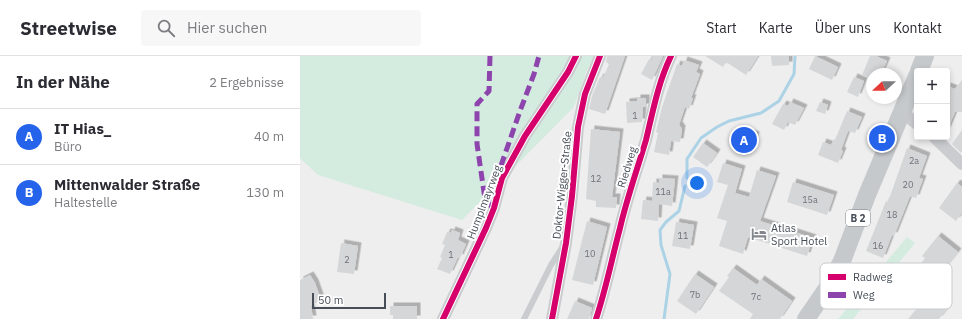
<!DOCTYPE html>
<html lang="de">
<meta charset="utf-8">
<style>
:root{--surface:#fff;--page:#f7f7f7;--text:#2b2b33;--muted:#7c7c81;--line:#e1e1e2;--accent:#2563eb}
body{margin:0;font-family:"IBM Plex Sans",sans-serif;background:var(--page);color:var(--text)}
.controls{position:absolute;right:12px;top:12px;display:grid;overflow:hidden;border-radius:4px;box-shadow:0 2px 6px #0003}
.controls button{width:36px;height:36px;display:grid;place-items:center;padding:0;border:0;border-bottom:1px solid var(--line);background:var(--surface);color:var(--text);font:20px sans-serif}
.compass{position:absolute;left:566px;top:12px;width:36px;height:36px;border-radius:50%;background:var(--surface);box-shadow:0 2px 6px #0003;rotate:248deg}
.scale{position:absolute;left:12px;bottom:10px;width:74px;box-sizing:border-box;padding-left:4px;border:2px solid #474e58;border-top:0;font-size:11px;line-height:14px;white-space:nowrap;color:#474e58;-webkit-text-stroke:3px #fff;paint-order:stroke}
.you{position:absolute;left:397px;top:127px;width:14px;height:14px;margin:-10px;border:3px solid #fff;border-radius:50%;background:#1a73e8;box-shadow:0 0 0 6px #1a73e833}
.badge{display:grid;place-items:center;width:26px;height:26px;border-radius:50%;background:var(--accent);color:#fff;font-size:13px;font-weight:700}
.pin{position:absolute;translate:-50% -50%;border:2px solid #fff;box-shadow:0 1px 4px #0006}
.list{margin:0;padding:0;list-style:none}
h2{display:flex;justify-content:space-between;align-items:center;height:52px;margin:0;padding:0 16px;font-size:17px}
h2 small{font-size:13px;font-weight:400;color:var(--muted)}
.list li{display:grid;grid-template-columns:26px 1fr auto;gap:12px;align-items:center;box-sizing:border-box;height:56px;padding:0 16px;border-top:1px solid var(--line)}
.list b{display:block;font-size:15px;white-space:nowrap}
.list p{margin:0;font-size:13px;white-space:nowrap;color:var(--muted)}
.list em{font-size:13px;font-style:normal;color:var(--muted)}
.icon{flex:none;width:22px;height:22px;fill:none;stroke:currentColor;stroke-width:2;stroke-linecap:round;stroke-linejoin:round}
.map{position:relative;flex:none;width:662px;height:263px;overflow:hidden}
header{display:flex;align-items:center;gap:24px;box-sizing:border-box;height:56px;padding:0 20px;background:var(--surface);border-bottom:1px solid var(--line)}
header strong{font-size:19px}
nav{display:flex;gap:22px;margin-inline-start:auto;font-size:14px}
.search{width:280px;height:36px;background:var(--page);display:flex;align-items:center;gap:10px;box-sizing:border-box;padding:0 14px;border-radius:4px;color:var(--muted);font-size:15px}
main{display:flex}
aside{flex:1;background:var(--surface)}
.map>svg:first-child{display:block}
.green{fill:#d4ebe0}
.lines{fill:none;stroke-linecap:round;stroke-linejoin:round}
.stream{stroke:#acd2e6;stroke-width:3}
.building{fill:#d5d6d8;filter:url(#shadow)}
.lane{stroke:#cacccf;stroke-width:6}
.street{stroke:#cacccf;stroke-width:12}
.primary{stroke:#c6c9cc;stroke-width:18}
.quiet{stroke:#8e44ad;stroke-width:5;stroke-dasharray:10 5;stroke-linecap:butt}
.cycleway-casing{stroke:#fff;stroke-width:8}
.cycleway{stroke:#d6006c;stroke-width:6}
.labels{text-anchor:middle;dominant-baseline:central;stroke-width:4;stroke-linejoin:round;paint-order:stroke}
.number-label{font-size:9px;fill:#6c7279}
.shield{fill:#fff;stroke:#7e838a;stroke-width:1}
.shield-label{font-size:10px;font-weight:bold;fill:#474e58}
.street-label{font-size:11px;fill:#474e58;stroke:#fff}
.poi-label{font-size:11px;fill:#474e58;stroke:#fff;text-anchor:start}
.key{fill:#fff;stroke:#c8cacd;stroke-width:1}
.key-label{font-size:11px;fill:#474e58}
</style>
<header>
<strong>Streetwise</strong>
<div class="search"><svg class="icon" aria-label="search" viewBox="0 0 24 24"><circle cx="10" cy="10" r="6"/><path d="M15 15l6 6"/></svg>Hier suchen</div>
<nav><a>Start</a><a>Karte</a><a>Über uns</a><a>Kontakt</a></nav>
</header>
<main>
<aside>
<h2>In der Nähe<small>2 Ergebnisse</small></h2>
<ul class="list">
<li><span class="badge">A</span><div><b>IT Hias_</b><p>Büro</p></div><em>40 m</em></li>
<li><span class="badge">B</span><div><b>Mittenwalder Straße</b><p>Haltestelle</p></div><em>130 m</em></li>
</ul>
</aside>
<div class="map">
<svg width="662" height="263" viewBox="0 0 662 263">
<defs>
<filter id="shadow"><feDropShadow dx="3.5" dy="-3.5" stdDeviation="0" flood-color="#0004"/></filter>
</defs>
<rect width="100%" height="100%" fill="#eee"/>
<path class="green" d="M0 0H294L285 19 274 51 162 164 18 119 0 102Z
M607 181 615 187 553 263H538Z"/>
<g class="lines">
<path class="stream" d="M387 122V103L401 82 417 71 429 65 461 57 479 45 494 18 495 0
M364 263 370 218 361 189 360 174 366 166 379 155 385 130"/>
</g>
<path class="building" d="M307 0H325L305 58 289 53 292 40 300 21 303 22 309 8 306 6Z
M353 0H363L352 24 341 18 349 3 351 5Z
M405 0H458L446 19 426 6 423 11Z
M471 0H489V9L472 10Z
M515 0 538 11 532 24 509 13Z
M570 0H576L587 5 581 18H572V23L562 19Z
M384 4 399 9 396 16 400 18 391 42H393L389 53 385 51 379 69 382 73 380 86 371 85 369 99 354 96 358 77 356 76 362 51 377 8 382 10Z
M554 21 564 25 558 41 547 36Z
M662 24V56H655L647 75V30L655 33Z
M337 42H346V51H343L342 66 327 67 326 46 337 45Z
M490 46 504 52 495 69 488 66 484 74 472 68 483 48 488 50Z
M520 46 528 49 525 58 516 55Z
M547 55 562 61 555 77 548 75 541 94 543 95 538 107 518 99 523 86 531 89 534 83 535 84Z
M291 73 320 76 312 141H317L316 152 296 151V145L286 143Z
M437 73 456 79 451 95 432 88Z
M662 74V95L661 97 652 88Z
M403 87 417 97 407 111 393 101Z
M607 92 627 100 619 122 623 123 616 142 610 140 594 180 592 179 583 202 566 195 586 145 588 146Z
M423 107 442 113 435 137 449 141 457 114 476 120 460 165 513 182 507 200 448 181 443 198 419 190 427 165 417 162 428 129 417 126Z
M359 122 375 123 372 150 359 148 358 165 341 163 343 144 352 145 353 126 359 127Z
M493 126 534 139 527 159 487 146Z
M657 127 662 131V156L656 165 639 152Z
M287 165 307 171 293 229 272 224Z
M376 166 394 169 390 193 372 190Z
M152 174 160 177 158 184 166 188 160 202 158 201 150 218 137 213 142 202 140 201 145 189 142 188 147 176 151 177Z
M638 180 658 196 632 228 616 214 625 202 622 200Z
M41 187 58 190 54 218 37 216Z
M433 212 457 229 461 223 492 245 480 263H450L453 258 419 235 429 221 427 220Z
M395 218 414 231 396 258 377 245Z
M10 219 15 227 21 244 11 250 13 263H0V224Z
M630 237 648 252 639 263H608Z
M275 245 292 252 289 263H267Z
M90 250H117V263H93V259H90Z"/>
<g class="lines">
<path class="lane" d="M224 263 251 209 262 192"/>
<path class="street" d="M602 56 617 68
M634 81 662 108
M143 263 186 172 194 152 202 122 225 80 268 16 276 0
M252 263 266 187 272 140 278 71 285 38 300 0
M296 263C306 233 312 202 320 172 327 142 337 114 346 84 353 55 358 27 371 0"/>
<path class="primary" d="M619 15 625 0
M506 263 528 231 542 205 567 139 617 20"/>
<path class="quiet" d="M190 0 189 35 177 48V88L185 143 194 153
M196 124 220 55 234 18 239 0"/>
<g class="cycleway-casing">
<path id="cycleway" d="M143 263 186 172 194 152 202 122 225 80 268 16 276 0
M252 263 266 187 272 140 278 71 285 38 300 0
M296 263C306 233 312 202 320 172 327 142 337 114 346 84 353 55 358 27 371 0"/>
</g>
<use href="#cycleway" class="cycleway"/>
</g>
<defs>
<g id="hotel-bare" transform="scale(1.2)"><path d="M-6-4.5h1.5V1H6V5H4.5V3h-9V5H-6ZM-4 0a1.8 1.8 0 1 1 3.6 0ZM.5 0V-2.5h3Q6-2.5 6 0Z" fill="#81868c" stroke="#fff" stroke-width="2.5" paint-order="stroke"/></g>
</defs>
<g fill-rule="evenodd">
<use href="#hotel-bare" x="459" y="178"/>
</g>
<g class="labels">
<g class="number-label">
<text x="335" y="59">1</text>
<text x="614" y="104">2a</text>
<text x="296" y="122">12</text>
<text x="608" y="128">20</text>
<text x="363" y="135">11a</text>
<text x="510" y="143">15a</text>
<text x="592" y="158">18</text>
<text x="383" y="179">11</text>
<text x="578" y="189">16</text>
<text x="290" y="197">10</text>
<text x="151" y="198">1</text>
<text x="47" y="203">2</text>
<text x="395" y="238">7b</text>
<text x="456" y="240">7c</text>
</g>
<rect class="shield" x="546" y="154" width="24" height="16" rx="3"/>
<g class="shield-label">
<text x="558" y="162">B 2</text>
</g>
<g class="street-label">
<text transform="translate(327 111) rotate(-73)">Riedweg</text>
<text transform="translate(262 129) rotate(-84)">Doktor-Wigger-Straße</text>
<text transform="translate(184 146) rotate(-69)">Humplmayrweg</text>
</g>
<g class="poi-label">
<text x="471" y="172">Atlas<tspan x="471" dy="13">Sport Hotel</tspan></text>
</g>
</g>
<rect x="520" y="207" width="132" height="46" rx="6" class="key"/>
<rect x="528" y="218" width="18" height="6" fill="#d6006c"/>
<rect x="528" y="236" width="18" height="6" fill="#8e44ad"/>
<g class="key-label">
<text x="553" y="225">Radweg</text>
<text x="553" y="243">Weg</text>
</g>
</svg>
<div class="controls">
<button>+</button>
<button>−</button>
</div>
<svg class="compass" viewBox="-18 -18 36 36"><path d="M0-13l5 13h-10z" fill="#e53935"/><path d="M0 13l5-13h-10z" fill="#7c7c81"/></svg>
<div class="scale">50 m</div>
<div class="you"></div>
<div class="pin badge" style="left:444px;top:84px">A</div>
<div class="pin badge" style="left:582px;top:82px">B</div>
</div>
</main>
